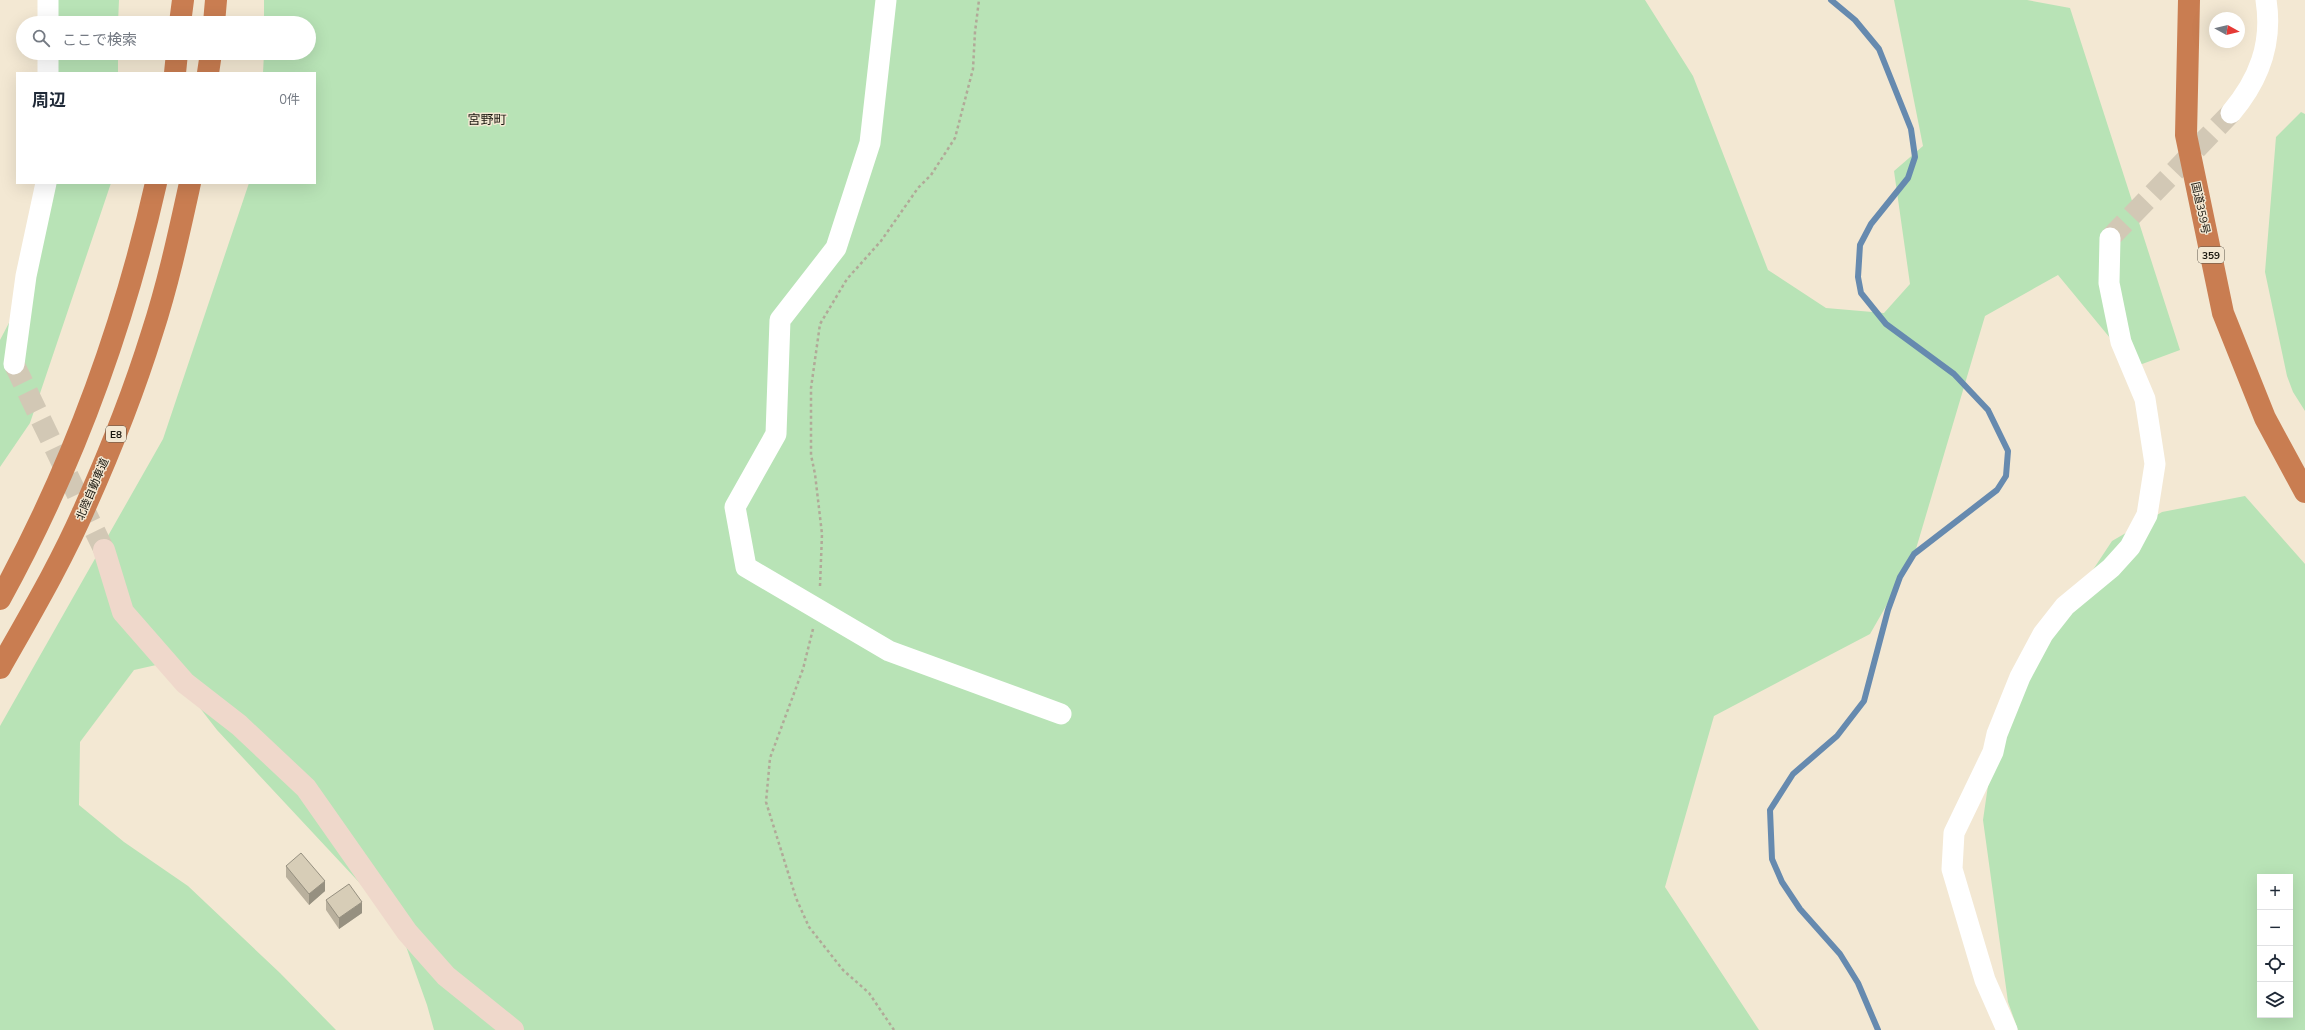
<!DOCTYPE html>
<html lang="ja">
<meta charset="utf-8">
<style>
:root{--surface:#fff;--page:#f6f6f7;--text:#1f2937;--muted:#747a83;--line:#e0e1e3}
body{margin:0;font-family:Mulish,"Noto Sans JP",sans-serif;background:var(--page);color:var(--text)}
.controls{position:absolute;right:12px;bottom:12px;display:grid;overflow:hidden;border-radius:0px;box-shadow:0 4px 16px #0002}
.controls button{width:36px;height:36px;display:grid;place-items:center;padding:0;border:0;border-bottom:1px solid var(--line);background:var(--surface);color:var(--text);font:20px sans-serif}
.compass{position:absolute;left:2209px;top:12px;width:36px;height:36px;border-radius:50%;background:var(--surface);box-shadow:0 4px 16px #0002;rotate:98deg}
.list{margin:0;padding:0;list-style:none}
h2{display:flex;justify-content:space-between;align-items:center;height:52px;margin:0;padding:0 16px;font-size:17px}
h2 small{font-size:13px;font-weight:400;color:var(--muted)}
.icon{flex:none;width:22px;height:22px;fill:none;stroke:currentColor;stroke-width:2;stroke-linecap:round;stroke-linejoin:round}
.map{position:relative;flex:none;width:2305px;height:1030px;overflow:hidden}
.search{position:absolute;background:var(--surface);box-shadow:0 4px 16px #0002;left:16px;top:16px;width:300px;height:44px;display:flex;align-items:center;gap:10px;box-sizing:border-box;padding:0 14px;border-radius:22px;color:var(--muted);font-size:15px}
.panel{position:absolute;background:var(--surface);box-shadow:0 4px 16px #0002;left:16px;top:72px;width:300px;height:112px;border-radius:0px}
.map>svg:first-child{display:block}
.green{fill:#b8e3b6;fill-rule:evenodd}
.lines{fill:none;stroke-linecap:round;stroke-linejoin:round}
.stream{stroke:#668aaf;stroke-width:6}
.street-tunnel{stroke:#d2c8b5;stroke-width:21;stroke-dasharray:21 10;stroke-linecap:butt}
.path{stroke:#b1a998;stroke-width:2.5;stroke-dasharray:3 3;stroke-linecap:butt}
.street{stroke:#fff;stroke-width:21}
.secondary{stroke:#efd8cb;stroke-width:22}
.highway{stroke:#c97d51;stroke-width:22}
.wall{fill:#b9b09d}
.shaded-wall{fill:#969080}
.building{fill:#d7cdb7;stroke:#969080}
.labels{text-anchor:middle;dominant-baseline:central;stroke-width:3;stroke-linejoin:round;paint-order:stroke}
.shield{fill:#f3e8d3;stroke:#5a5549;stroke-width:1}
.shield-label{font-size:10px;font-weight:bold;fill:#19160e}
.street-label{font-size:11px;fill:#19160e;stroke:#f3e8d3}
.quarter-label{font-size:13px;fill:#19160e;stroke:#f3e8d3}
</style>
<div class="map">
<svg width="2305" height="1030" viewBox="0 0 2305 1030">
<rect width="100%" height="100%" fill="#f3e8d3"/>
<path class="green" d="M55 0H119L118 23H55Z
M264 0H1645L1693 76 1768 270 1826 308 1884 313 1910 284 1894 171 1923 146 1894 0H2027L2070 8 2180 350 2134 367 2058 275 1985 316 1913 559 1870 634 1714 716 1665 887 1759 1030H434L427 1005 398 924 217 730 165 663 134 670 80 742 79 805 124 842 188 886 280 973 336 1030H0V726L163 439 249 183H315V73H263L264 53H309V23H264Z
M55 53H118V73H54Z
M2301 112 2305 114V411L2293 392 2287 376 2265 272 2276 137Z
M44 183H111L30 423 0 467V340L22 298Z
M2245 496 2305 564V1030H2018L2008 1002 1983 820 1992 758 2030 665 2112 541 2162 512ZM2260 877H2290V1015H2260Z"/>
<g class="lines">
<path class="stream" d="M1831 0 1855 20 1879 49 1911 129 1915 157 1908 178 1871 224 1860 245 1858 277 1861 293 1886 324 1954 374 1988 410 2008 451 2006 476 1997 490 1914 554 1900 577 1888 610 1864 701 1837 736 1793 774 1770 810 1772 859 1782 882 1800 909 1840 954 1858 983 1878 1030"/>
<path class="street-tunnel" d="M2110 238 2231 113
M14 364 104 550"/>
<path class="path" d="M820 586 822 534 815 474 811 455V388L820 324 847 279 881 241 918 188 931 175 955 138 973 69 975 32 979 0
M813 629 803 669 770 758 766 802 796 898 809 927 843 970 869 993 894 1030"/>
<path class="street" d="M48 0V23
M886 0 870 143 836 248 780 320 776 434 735 507 746 567 889 651 1061 714
M48 53V73
M2231 113C2259 80 2273 44 2266 0
M14 364 26 276 46 183
M2007 1030 1985 980 1952 869 1954 833 1993 752 1997 734 2020 677 2043 634 2065 606 2111 568 2130 547 2147 515 2155 464 2145 399 2121 342 2109 283 2110 238"/>
<path class="secondary" d="M104 550 123 612 185 683 239 725 306 788 407 932 446 976 513 1030"/>
<path class="highway" d="M2189 0 2186 135 2223 313 2265 418 2305 492
M180 23 183 0
M214 23 216 0
M175 73 177 53
M208 73 211 53
M0 599C72 468 123 329 156 183
M0 668C30 615 62 561 86 505 111 449 134 391 152 333 168 284 179 233 190 183"/>
</g>
<path class="wall" d="M286 866 325 891 309 905 286 877Z
M326 900 362 913 339 929 326 910Z"/>
<path class="shaded-wall" d="M325 881V891L309 905V894Z
M362 902V913L339 929V918Z"/>
<path class="building" d="M301 853 325 881 309 894 286 866Z
M349 884 362 902 339 918 326 900Z"/>
<g class="labels">
<g class="shield">
<rect x="2198" y="247" width="26" height="16" rx="3"/>
<rect x="106" y="426" width="20" height="16" rx="3"/>
</g>
<g class="shield-label">
<text x="2211" y="255">359</text>
<text x="116" y="434">E8</text>
</g>
<g class="street-label">
<text transform="translate(2201 208) rotate(78)">国道359号</text>
<text transform="translate(92 489) rotate(-67)">北陸自動車道</text>
</g>
<g class="quarter-label">
<text x="487" y="119">宮野町</text>
</g>
</g>
</svg>
<div class="controls">
<button>+</button>
<button>−</button>
<button><svg class="icon" aria-label="locate" viewBox="0 0 24 24"><circle cx="12" cy="12" r="6"/><path d="M12 2v4M12 18v4M2 12h4M18 12h4"/></svg></button>
<button><svg class="icon" aria-label="layers" viewBox="0 0 24 24"><path d="M12 4l9 5-9 5-9-5zM3 14l9 5 9-5"/></svg></button>
</div>
<svg class="compass" viewBox="-18 -18 36 36"><path d="M0-13l5 13h-10z" fill="#e53935"/><path d="M0 13l5-13h-10z" fill="#747a83"/></svg>
<div class="search"><svg class="icon" aria-label="search" viewBox="0 0 24 24"><circle cx="10" cy="10" r="6"/><path d="M15 15l6 6"/></svg>ここで検索</div>
<section class="panel">
<h2>周辺<small>0件</small></h2>
<ul class="list">
</ul>
</section>
</div>
